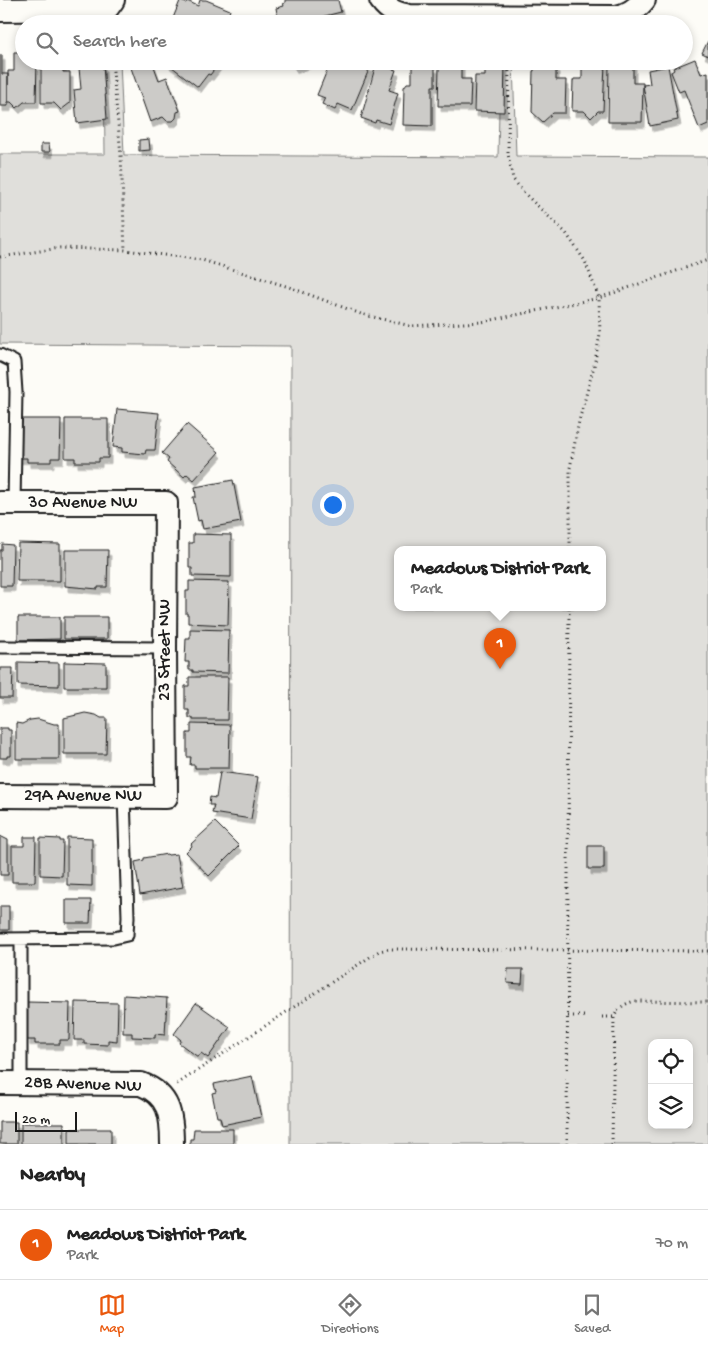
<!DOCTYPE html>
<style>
:root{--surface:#fff;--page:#f2f2f2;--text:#222;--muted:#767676;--line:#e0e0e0;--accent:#ea580c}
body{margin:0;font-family:"Gochi Hand",sans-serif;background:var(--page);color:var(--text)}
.controls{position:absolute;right:15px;bottom:15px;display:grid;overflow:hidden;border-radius:10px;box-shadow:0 2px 8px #0003}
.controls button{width:45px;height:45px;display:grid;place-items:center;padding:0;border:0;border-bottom:1px solid var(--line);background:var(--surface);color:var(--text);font:25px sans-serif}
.scale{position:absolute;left:15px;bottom:12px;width:62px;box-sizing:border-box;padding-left:5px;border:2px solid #1c1c1c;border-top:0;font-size:14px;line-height:18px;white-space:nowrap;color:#1c1c1c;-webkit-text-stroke:4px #fdfcf7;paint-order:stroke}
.you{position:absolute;left:332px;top:504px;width:18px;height:18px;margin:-12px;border:4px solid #fff;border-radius:50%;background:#1a73e8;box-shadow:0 0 0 8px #1a73e833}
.badge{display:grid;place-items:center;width:32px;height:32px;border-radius:50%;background:var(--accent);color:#fff;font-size:16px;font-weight:700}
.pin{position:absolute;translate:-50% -41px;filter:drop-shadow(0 1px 2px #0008)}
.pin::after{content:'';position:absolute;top:26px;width:18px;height:15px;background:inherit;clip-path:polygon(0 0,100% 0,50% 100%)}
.popup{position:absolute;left:394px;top:546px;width:212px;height:65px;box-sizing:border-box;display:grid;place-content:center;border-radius:10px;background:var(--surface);filter:drop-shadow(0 1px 4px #0005);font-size:16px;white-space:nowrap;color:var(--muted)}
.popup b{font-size:19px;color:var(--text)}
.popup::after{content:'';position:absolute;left:50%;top:100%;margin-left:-10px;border:10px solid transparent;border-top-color:var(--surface)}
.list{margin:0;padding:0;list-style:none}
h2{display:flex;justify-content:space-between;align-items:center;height:65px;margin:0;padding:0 20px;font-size:21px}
h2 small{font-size:16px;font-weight:400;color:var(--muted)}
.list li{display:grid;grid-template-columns:32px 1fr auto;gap:15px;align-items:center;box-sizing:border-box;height:70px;padding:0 20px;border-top:1px solid var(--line)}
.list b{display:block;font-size:19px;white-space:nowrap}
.list p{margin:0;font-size:16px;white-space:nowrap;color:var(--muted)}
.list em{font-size:16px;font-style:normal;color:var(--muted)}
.icon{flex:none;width:28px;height:28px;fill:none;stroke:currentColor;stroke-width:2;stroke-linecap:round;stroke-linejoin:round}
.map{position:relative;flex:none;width:708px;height:1144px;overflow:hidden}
.search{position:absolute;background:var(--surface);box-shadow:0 2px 8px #0003;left:15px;right:15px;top:15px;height:55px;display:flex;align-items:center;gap:12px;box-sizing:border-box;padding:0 18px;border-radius:28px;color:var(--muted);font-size:19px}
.sheet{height:135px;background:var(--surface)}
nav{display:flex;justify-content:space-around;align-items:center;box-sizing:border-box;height:70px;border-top:1px solid var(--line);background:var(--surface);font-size:14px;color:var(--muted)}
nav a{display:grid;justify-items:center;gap:2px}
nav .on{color:var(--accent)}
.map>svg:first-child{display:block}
.green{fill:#e0dfdb;stroke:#7e7e7c;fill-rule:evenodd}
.building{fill:#cccbc8;stroke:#1c1c1c;filter:url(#shadow)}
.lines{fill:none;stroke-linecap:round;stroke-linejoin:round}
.service-casing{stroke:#1c1c1c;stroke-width:15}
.minor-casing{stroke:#1c1c1c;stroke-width:26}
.path{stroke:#1c1c1c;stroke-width:3;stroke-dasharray:1 4;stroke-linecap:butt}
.service{stroke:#fdfcf7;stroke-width:11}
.minor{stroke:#fdfcf7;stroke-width:22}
.labels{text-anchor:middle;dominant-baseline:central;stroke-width:4.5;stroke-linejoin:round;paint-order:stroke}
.street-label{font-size:18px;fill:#1c1c1c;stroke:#fdfcf7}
</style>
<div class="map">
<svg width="708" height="1144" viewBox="0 0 708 1144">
<defs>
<filter id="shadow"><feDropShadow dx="3" dy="5.5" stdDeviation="0" flood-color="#0004"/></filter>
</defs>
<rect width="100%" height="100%" fill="#fdfcf7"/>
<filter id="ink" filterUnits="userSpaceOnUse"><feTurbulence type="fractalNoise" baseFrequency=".02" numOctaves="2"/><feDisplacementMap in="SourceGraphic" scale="10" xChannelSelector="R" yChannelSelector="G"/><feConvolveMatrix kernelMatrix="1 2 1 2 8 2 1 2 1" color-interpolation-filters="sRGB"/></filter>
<g filter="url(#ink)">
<path class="green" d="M104 61H120L124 155 498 157 500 61H513L516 156 708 157V1144H290L291 346 0 344V154H105ZM398 550H602V608H398ZM652 1043H689V1125H652Z"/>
<path class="building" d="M200 0H206L230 10 225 24 171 23 180 1 186 3 187 1 198 6Z
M285 0H338L341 12 293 24H279L276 8 284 6 283 4 285 3Z
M336 19 337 21 342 19 343 24H323Z
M708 41V56L702 53Z
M14 52H24V61H37L36 102H24L17 108 11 102H8V71H14Z
M0 55H2V74H8V106H0Z
M695 59 701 74 708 72V124L699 128 684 90 679 92 671 72 674 70 673 68Z
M41 61H63V72H70V103L61 110 54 103H41Z
M141 61H152L159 80 167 77 168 80 180 111 177 112 176 118 173 121H167L163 117 150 122 130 65Z
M219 61 220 62 210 75 208 74 198 87 167 63V61Z
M291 61H312L294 68Z
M348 61H357L370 67 352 110 338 104 335 110 322 104 325 98 317 95 330 63 344 69Z
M485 61H505L504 112 474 111 475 76H485Z
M582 62 605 63 603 111H598L591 118 584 111H572L573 81 574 79H582Z
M440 63H461V79H471L470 106H438L439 67Z
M609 63H633V83H643L642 122H608Z
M376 64 396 70 389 90 398 93 389 124 376 120 375 123 361 118Z
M103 65 107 119 77 123 74 90 81 89 79 68Z
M412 66 435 67V86H432V126L403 125 404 87 407 83H412Z
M534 66 556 67V80H566L565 113H553L543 122 532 112 533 71H534Z
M668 66 678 120 650 126 643 85 650 84 648 70Z
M149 139 150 150 139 151V140Z
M41 144H49L50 152H41Z
M117 409 159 413 155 450H146L145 454 122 452V448L113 447Z
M17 419H61L60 458H51V462H27V458H17Z
M65 419H108V458H99V462H75V458H65Z
M187 424 219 452 194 480 187 474 184 477 167 462 169 459 162 453Z
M233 480 241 522 203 529 201 520 198 521 193 497H196L195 487Z
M193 534 231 535V577L192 576V568H189V543H193Z
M18 543 60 544V581H17Z
M2 544 13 545 12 586H0V550H2Z
M65 550H108L107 587H98V589L65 586Z
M189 581 229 582 228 625 188 623V614H186V591H189Z
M18 617H60V639L18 640Z
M64 617H107V639H64Z
M190 629 229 630 228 673 193 672V670H189V662H185L186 638H190Z
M18 662 59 663V686L18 685Z
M64 662 106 663V687H64Z
M0 668H13L12 698H0Z
M189 677H228L227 720H193V718H189V710H185V686H189Z
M85 713 96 715 101 718H107L106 754H64V718Z
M38 719 54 724H59V759H16V723L22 724 30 720Z
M191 724 230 725 229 768H195V765H190L191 757H187V733H191Z
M0 728H8V730H11V756H7V758H0Z
M220 772 258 777 251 819 212 813 214 805H209L210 797 216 798Z
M215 822 239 846 209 876 186 852 192 846 191 844Z
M0 836 8 840V875H0Z
M24 837H36L35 882H12V846H24Z
M67 837 92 838V886L67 885Z
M40 838 60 839V841H63L62 876 40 875Z
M588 846H604V869H588Z
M167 854 168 855 177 854 183 887 140 895 135 862 144 860V858Z
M66 900H91L90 923H66Z
M0 906H9V930H0Z
M508 969H523L522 984 507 983Z
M124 995 167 998 165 1035 155 1034V1038L132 1037V1033H123Z
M27 1002 70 1003 69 1040H60V1044H35V1040H27Z
M75 1002 118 1003 117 1041 108 1040V1045L84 1044V1040H74Z
M196 1003 230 1027 208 1058 201 1053 198 1057 179 1043 181 1040 174 1034Z
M252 1076 261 1117 222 1125 220 1117H217L212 1093 216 1092 214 1084Z
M0 1122H17V1144H0Z
M21 1123H64V1144H21Z
M69 1129H111V1144H69Z
M194 1129H233V1144H190V1139H193Z"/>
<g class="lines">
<g class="service-casing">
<path id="service" d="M0 355 14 362 16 392 14 503
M0 647 165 648
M0 939 114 938 127 935 128 917 124 796
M21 939V1083"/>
</g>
<g class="minor-casing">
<path id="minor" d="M381 0C389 11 397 14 410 16L616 17C627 15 636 10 644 0
M0 10 92 9 108 7 113 0
M0 503H166L165 648 166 797 0 796
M0 1083 141 1084C170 1095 172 1116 172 1144"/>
</g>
<path class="path" d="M112 61 121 155 125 250
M509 61 508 154 513 179 525 194 566 233 585 261 599 298 600 334 594 366 579 421 570 468V550
M0 257 60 248 125 250 202 260 289 287 361 314 411 326 482 322 599 298 708 260
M568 1016H585
M602 1017H614
M177 1084 379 951 389 949 708 951
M567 1144 569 608
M612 1144 614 1017C619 1007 624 1004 635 1001L708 1002"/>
<use href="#service" class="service"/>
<use href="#minor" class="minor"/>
</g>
</g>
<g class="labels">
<g class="street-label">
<text x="83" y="503">30 Avenue NW</text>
<text transform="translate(165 650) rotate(-90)">23 Street NW</text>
<text x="83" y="796">29A Avenue NW</text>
<text transform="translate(83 1085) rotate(2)">28B Avenue NW</text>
</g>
</g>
</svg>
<div class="controls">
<button><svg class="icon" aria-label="locate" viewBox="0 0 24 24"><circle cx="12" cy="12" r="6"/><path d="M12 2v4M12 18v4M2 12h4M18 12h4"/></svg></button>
<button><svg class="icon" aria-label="layers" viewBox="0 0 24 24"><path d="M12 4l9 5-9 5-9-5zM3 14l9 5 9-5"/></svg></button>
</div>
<div class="scale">20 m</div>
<div class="you"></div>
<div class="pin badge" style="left:500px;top:669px">1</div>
<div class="popup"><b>Meadows District Park</b>Park</div>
<div class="search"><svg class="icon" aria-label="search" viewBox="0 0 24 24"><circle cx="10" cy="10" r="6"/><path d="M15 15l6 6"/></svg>Search here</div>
</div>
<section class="sheet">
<h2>Nearby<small></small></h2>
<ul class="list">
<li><span class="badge">1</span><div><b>Meadows District Park</b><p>Park</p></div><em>70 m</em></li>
</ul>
</section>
<nav>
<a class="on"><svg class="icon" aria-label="map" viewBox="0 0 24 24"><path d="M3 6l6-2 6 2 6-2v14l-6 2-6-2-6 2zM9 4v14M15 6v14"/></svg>Map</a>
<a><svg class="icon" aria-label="directions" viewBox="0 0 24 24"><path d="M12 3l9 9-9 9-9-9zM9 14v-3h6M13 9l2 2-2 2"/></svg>Directions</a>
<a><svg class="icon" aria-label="saved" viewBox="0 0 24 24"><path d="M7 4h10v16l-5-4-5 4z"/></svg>Saved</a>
</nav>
